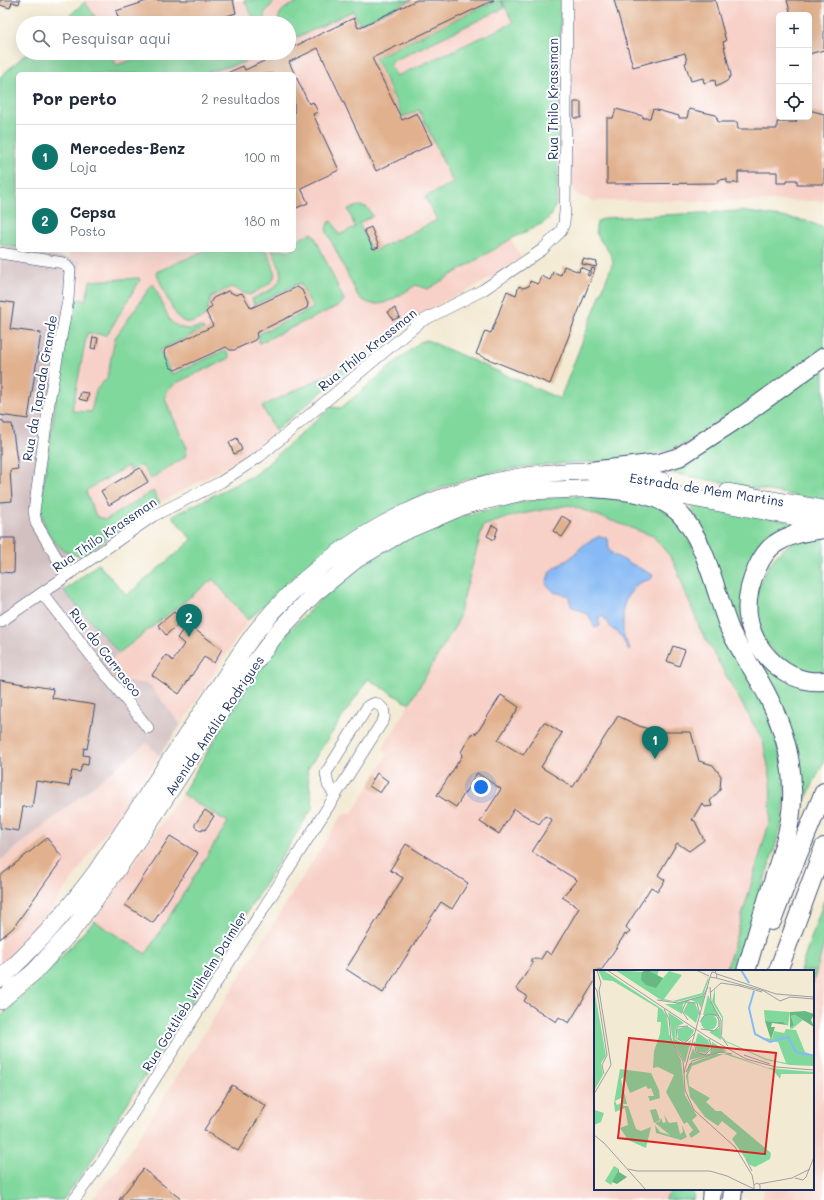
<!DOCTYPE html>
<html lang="pt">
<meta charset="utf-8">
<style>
:root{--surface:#fff;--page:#f6f6f7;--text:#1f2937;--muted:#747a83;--line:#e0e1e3;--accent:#0f766e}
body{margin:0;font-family:Mali,sans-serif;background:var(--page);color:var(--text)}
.controls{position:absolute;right:12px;top:12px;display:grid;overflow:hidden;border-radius:6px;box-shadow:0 4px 16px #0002}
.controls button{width:36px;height:36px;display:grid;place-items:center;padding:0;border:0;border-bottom:1px solid var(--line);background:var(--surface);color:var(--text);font:20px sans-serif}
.you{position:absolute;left:481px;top:787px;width:14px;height:14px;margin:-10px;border:3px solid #fff;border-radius:50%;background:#1a73e8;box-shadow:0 0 0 6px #1a73e833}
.badge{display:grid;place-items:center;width:26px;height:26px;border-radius:50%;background:var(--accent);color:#fff;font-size:13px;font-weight:700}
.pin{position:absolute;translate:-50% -33px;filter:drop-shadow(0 1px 2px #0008)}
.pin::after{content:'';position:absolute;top:21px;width:14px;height:12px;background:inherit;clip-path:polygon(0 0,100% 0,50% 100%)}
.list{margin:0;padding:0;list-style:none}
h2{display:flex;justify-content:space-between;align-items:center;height:52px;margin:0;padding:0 16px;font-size:17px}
h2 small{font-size:13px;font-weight:400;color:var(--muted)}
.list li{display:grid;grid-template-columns:26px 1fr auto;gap:12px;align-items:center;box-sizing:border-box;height:64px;padding:0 16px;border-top:1px solid var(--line)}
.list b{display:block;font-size:15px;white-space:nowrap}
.list p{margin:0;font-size:13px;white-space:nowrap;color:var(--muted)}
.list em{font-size:13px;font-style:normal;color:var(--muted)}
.icon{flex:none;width:22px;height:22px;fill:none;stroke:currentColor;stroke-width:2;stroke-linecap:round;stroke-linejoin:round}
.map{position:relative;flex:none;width:824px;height:1200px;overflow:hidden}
.search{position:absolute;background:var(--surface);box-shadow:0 4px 16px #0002;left:16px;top:16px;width:280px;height:44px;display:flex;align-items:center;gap:10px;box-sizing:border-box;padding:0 14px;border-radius:22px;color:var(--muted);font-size:15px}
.panel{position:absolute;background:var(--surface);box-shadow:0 4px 16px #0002;left:16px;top:72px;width:280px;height:180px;border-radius:6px}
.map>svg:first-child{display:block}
.built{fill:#f7d1c8;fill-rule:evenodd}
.industrial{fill:#d2bfc0}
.green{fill:#81d89d;stroke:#4e847e}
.water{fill:#87baf4;stroke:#5174a9}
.building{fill:#e1b18e}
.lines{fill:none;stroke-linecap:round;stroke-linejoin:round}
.minor-casing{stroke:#3b4b70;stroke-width:12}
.primary-casing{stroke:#3b4b70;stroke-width:18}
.trunk-casing{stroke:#3b4b70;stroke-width:20}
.minor{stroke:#fff;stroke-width:11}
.primary{stroke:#fff;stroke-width:17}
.trunk{stroke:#fff;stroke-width:18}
.labels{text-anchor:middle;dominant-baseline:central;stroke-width:4;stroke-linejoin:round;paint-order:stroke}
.street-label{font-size:13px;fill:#1b2f5e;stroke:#fff}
.inset-river{fill:none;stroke:#87baf4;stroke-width:2}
.inset-road{fill:none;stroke:#9d9fa4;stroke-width:1}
.view{fill:#d62828;fill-opacity:0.15;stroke:#d62828;stroke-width:2}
.inset-edge{fill:none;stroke:#1b2f5e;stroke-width:2}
</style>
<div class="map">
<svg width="824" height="1200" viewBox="0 0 824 1200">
<rect width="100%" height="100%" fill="#fff"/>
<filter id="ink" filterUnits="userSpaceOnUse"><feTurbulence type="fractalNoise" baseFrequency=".025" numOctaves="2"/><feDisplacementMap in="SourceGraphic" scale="8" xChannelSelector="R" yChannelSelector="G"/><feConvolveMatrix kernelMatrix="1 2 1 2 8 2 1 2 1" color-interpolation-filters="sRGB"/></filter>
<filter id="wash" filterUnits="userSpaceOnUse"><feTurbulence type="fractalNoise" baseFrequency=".012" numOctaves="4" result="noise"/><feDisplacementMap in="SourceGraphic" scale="16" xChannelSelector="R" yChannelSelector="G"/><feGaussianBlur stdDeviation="0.9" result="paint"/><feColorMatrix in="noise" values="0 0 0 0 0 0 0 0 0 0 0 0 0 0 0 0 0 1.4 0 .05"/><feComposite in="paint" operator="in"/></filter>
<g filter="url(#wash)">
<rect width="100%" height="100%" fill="#f3ead3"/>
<path class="built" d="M86 0H561L557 199 552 215 543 223 511 239 521 258 485 281 407 321 265 440 226 467 146 510 73 556 67 553 52 424 81 261 69 257 70 250H294V74H115L116 65 112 53H289V23H99L85 2Z
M573 0H824V201H591L578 195 572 187 569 178ZM779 15H809V117H779Z
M569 505 653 536 673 560 700 629 763 741 771 781 770 820 726 971H595V1189H683L682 1200H91L119 1168 342 815 352 813 382 764 387 755 383 748 457 623 483 526 516 515Z
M213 579 248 620 181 725 149 684 127 681 111 660Z
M148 743 159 756 33 935 0 968V861Z
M182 794 228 822 146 954 94 921Z
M824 943V1200H762L764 1189H813V979Z"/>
<path class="industrial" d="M0 246 81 261 52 424 42 515 48 534 67 553 64 591 119 654 111 660 127 681 149 684 181 725 159 756 147 743 0 861Z"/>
<path class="green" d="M244 0H275L264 14 265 23H256Z
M304 0H412L359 24 353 11 300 36 290 38 289 23H279C276 8 293 5 304 0Z
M497 0H501L504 8 389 63 397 76 513 23 502 0H561L557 199 552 215 543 223 511 239 428 289 416 285C397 296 377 315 358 296L326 230 328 223 332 221 339 235 355 227 348 209 359 206 367 207 373 216 359 223 372 252 437 220 425 197 453 183 419 110 403 117 375 58Z
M85 2 99 23H61Z
M27 53H112L116 65 155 53H265L242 63 200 74H18V248L0 244V77Z
M741 211 807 221 824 228V348C796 369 767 389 739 409 723 421 707 434 689 442 639 466 579 460 525 467 444 476 354 523 294 577 278 591 264 607 248 620L213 579 119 653 64 591 98 564 127 595 192 540 172 516 256 474 331 407 341 408 420 342 427 340 560 399 613 262C611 247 589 237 598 221L606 218Z
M313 233 344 300 340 305 259 343V334L313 308 300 283 254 305 252 299C282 285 288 283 272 250H294V241Z
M206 250H266C281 281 277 280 249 295L231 287 211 297 206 316C200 319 193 324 185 322 174 320 161 283 156 272Z
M139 278 140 280 107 335 87 333 72 411 91 412 96 390 107 378 115 338 153 283 170 321C180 330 189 330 201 327L204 329 160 350 172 374 226 350 230 358 176 383 167 392 165 399 187 448 185 457 151 479 141 465 130 471 128 466 90 488 86 492 96 516 105 520 153 491 160 503 146 510 83 556C61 556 45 534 42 514 40 498 45 479 47 463 54 407 64 353 73 298L86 300 90 281Z
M360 360 275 431 262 406Z
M824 365V501L665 472 658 469Z
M612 495 652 503 681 522 768 712 786 776 782 825 735 971H726L770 820 771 781 763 741 700 629 673 560 653 536 569 505 516 515 483 526 457 623 409 704 368 679 307 770 313 807 92 1160 63 1200H0V1017L50 969 94 921 146 954 228 822 182 794 250 681 291 629 329 591 373 558 399 542 464 515 522 502 565 496Z
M690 505 799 523 787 529 750 570 758 657 824 688V761L801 809 799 808 800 768 793 740 776 693 741 636 716 565Z
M824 537V671C787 678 753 640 755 604 757 577 778 543 806 538 811 537 818 538 824 537Z
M824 900V943L813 984V971H800Z
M683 1189H694L693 1200H664L673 1190 682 1193Z"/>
<path class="water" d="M600 536 608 539 609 550 614 555 653 575 651 579 638 583 626 598 623 609V634L630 650 629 651 620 634 611 628 604 617H598L600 626 595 628 589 615 571 606 569 596 554 592 546 584 550 571 569 559 586 543Z"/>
<g id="blocks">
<path class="building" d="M0 0H20L19 4 12 2 10 8 0 5Z
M150 0H233L236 13 205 23H120L116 11Z
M417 0H494L372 58 402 120 417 113 432 144 376 171 318 48 308 53 289 62 309 104 313 102 318 112 313 114 339 170 301 188 308 203 294 209V74H225L243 66 245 70 281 53H289V49L354 18 358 28Z
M614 0H715L726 41 723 42 731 75 727 81 716 87 715 80 704 83 703 78 691 81 685 63 687 62 685 53 633 67Z
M787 0H824V50L809 54V15H791Z
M574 102H581V118H574Z
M616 109 643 116V118H650L653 109 679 116V118H687L689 109 716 115 718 122H737L738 129H777V122H796L797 118 809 117V110L824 114V184H797V180H787V183H777V172H738V183H727V179L718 180V183L607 184V118H613Z
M371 227 379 247 373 249 364 230Z
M583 259 597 262 596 267 582 264Z
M564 266 579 272 580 267 589 271 587 275 589 276 592 268 595 269 550 384 476 354 485 331 491 333 507 291 516 295 519 286 523 288 529 286 530 281 538 284 541 276 550 280 553 272 561 275Z
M297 287 302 290 308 304 307 308 256 333 257 337 255 340 234 350H230L226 347 175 370 170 367 164 353 165 349 213 326 206 312 212 306 210 303 213 298 228 291 236 295 242 293 251 308Z
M0 301 14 303 10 329 41 333 28 419 0 415Z
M395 308 400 317 393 320 388 312Z
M93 337 98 338 96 349 91 348Z
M81 392 89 393 87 401 79 399Z
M2 420 4 424H12L18 469 10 470 12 501 0 502V421Z
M237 438 242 450 234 454 229 442Z
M140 468 148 482 109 505 101 491Z
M562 516 572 522 562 537 553 531Z
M492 525 498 528 494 540 487 536Z
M0 538H15L14 573 0 572Z
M174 612 182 621 166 635 158 625Z
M187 624 222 649 214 663 204 657 179 694 152 675 166 655 173 661 184 644 177 638Z
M673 646 685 650 679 666 667 661Z
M0 680 53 689 52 698 95 705 87 749 84 748 83 755 89 756 88 765 82 764 80 772 72 771 69 786 36 781 32 808 23 806 19 831 0 828Z
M501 695 519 707 498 740 523 755 544 722 562 733 541 767 573 787 618 716 639 726 658 732H691L699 761 713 765 721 776 720 790 710 801 712 806 705 807 702 803 692 820 695 821 704 840 689 851 677 843 658 875 665 880 658 891 651 887 626 927 630 932 626 935 625 934 601 971H595V981L569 1023 559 1017 556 1022 524 1001 527 996 516 989 533 963H531V959H541L546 951 551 955 579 908 562 897 577 880 532 852 552 820 545 816 539 824 514 809 499 834 480 822 501 789 477 773 456 807 437 795 462 756 461 752 471 734 477 733Z
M377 773 388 781 380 793 369 786Z
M205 810 214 816 205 830 203 829 202 831 195 827V824Z
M170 836 198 853 153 923 125 905Z
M47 838 63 858 13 928 0 939V876Z
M406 844 468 883 452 909 441 902 383 993 346 969 403 878 390 870Z
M232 1085 266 1106 238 1151 204 1130Z
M143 1169 182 1200H119Z"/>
</g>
</g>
<g filter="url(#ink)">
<use href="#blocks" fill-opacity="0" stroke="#3b4b70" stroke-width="1"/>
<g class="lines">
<g class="minor-casing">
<path id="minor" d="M0 253 64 263 70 270 68 300 50 396 34 511 36 523 67 575
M42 593 148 728
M0 622 153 516 221 482 259 457 420 322 483 290 542 250 561 231 564 223 565 211 567 0
M74 1200 102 1162 384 719C385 710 383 707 375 703L368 706 326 773 328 785 335 795"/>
</g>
<g class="primary-casing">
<path id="primary" d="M643 489 824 522
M728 492 824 509
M0 979C36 947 67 911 96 872 136 813 174 753 214 694 228 673 242 649 258 629 338 530 461 472 588 471 612 471 638 478 662 481
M0 1001 35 971 74 928 116 871 155 814 232 694 276 634 315 593 357 559 381 545 403 532 466 505 528 491 606 488"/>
</g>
<g class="trunk-casing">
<path id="trunk" d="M590 471 659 463 679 457 742 416 824 357
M593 488C621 491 656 491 678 512 707 541 715 593 730 630 738 647 749 663 759 680 780 716 794 757 792 800 791 829 781 854 773 882 763 911 755 941 746 971
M824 529C807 531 789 534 775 544 766 550 761 559 757 568 750 583 746 599 748 616 753 651 786 685 824 681
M772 921 789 876 824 792
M778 971 824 847
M711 1200 712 1189
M732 1200 733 1189"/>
</g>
<use href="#minor" class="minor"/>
<use href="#primary" class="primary"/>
<use href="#trunk" class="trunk"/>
</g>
</g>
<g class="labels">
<g class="street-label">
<text transform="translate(552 99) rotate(-90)">Rua Thilo Krassman</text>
<text transform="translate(367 349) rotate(-39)">Rua Thilo Krassman</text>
<text transform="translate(39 388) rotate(-80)">Rua da Tapada Grande</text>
<text transform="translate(707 489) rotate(9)">Estrada de Mem Martins</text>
<text transform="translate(104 534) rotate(-34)">Rua Thilo Krassman</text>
<text transform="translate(106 652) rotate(52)">Rua do Carrasco</text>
<text transform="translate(214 725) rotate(-56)">Avenida Amália Rodrigues</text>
<text transform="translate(194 991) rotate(-58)">Rua Gottlieb Wilhelm Daimler</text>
</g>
</g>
<g transform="translate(594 970)">
<rect width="220" height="220" fill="#f3ead3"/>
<path d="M4 0H9L68 39 73 46 75 64 87 90 91 125 103 146 98 150 106 162 97 168 95 164 99 160 93 152 90 154 72 122 80 105 64 97 59 98 60 81 66 64 67 52H63L64 38 19 11 9 10ZM21 0 48 2 65 0 63 6 69 8 75 1 88 5 70 29 79 31 108 23 114 8 106 3 115 9 109 25 83 32 67 30ZM0 18 12 86 7 93 9 105 0 121ZM121 18V33L129 47 128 66 132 71 173 89 192 93 184 72 169 70 171 68 178 69 180 61 190 63 192 59 202 60 211 82 220 85V96L196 95 172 90 132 72 129 69 127 63 128 48 118 32ZM111 25 107 38 104 33 97 30 89 34 88 44 71 34H80ZM114 25 125 47 127 70 115 62 125 58 124 46 109 45ZM94 32 101 33 105 43 102 53 89 42ZM170 40 196 42 194 56 189 52 171 51ZM74 42 90 53 82 57 81 69 91 74 97 70 91 93 79 71ZM107 52a8 8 0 1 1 16 0a8 8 0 1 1-16 0ZM201 45 209 50 198 59 196 58 200 55 197 46ZM93 56 100 60 99 63 92 72 84 69 83 59ZM104 63 114 70 117 77 112 83 103 82 101 73ZM118 72 133 81 95 90 99 78 102 83 116 84ZM121 84H135L174 98 220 102V104H187L186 109 179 100 130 84 98 96 94 105 95 116 116 128 112 132 122 141H127L177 183 176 189 161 197 156 195 138 169 143 163 128 151 124 156 111 147 96 127 92 106 95 94ZM26 99 57 103 65 120 66 128 56 131 54 126H60L57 118 54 119 52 116 36 123 30 107 27 109 33 134H29L27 128 21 131 23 135 27 133 30 136H34L42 159 47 161 57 157 52 178 34 170 26 158 34 155 31 138 21 142 20 133ZM62 139 66 150 60 153 56 140ZM1 140 10 143 7 152 0 155ZM70 145 75 153 83 152 86 164 89 162 88 155 93 167 87 170 62 163 61 155 66 162 76 165 61 153 66 151 67 148 69 153 72 152ZM20 196 25 199 17 215 11 211Z" fill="#81d89d"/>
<path d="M53 0 69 8 62 18 52 15 47 10 48 2ZM211 41 220 44 217 50 220 57 201 45 197 46 200 55 196 58V42ZM171 51 189 52 193 55 178 53 177 57H181L177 70ZM25 199V202L33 207 23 214 18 212Z" fill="#68b884"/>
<path class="inset-river" d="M147 0 155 13M160 21 155 38 161 64 176 72 194 67 202 82 220 86"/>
<path class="inset-road" d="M13 0 112 66 152 89 182 97 220 100M102 0 115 6M121 0 123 6 122 8 116 7 118 2 122 3M123 4 182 24 220 27M116 7 90 103 91 120 100 140 141 177 158 205 160 215M122 8 170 21 186 31 196 27 220 29M0 16 3 21 13 85 8 95 10 104M146 16 168 22M116 17 117 32 127 50V67L134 76M117 22 127 13 147 16M63 30 84 33 109 26 114 17M70 39 75 49 77 69 89 91 90 103M94 50 88 41 92 32 103 33 106 45M106 52 110 46 115 44 122 45 125 50V56L120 61 107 59M94 56 83 57 82 68 91 73 100 64M100 72 102 82 111 85 118 78 115 69M150 85 176 94M92 102 98 91 126 82 138 84M0 124 17 95 5 20 7 13 3 0M0 165 10 173 52 220M152 189 158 201M34 199 43 201H116L133 206 160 219M212 207 220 187M201 208 209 210 212 207M165 214 198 208 216 199M160 220V215L163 213 166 215V220"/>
<path class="view" d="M35 68 182 83 171 184 24 168Z"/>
<rect width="220" height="220" class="inset-edge"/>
</g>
</svg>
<div class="controls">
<button>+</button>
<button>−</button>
<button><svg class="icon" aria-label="locate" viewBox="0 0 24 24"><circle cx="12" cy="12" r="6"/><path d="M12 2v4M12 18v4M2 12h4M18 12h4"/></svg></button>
</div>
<div class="you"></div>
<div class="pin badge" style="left:655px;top:759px">1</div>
<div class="pin badge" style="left:189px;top:637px">2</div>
<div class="search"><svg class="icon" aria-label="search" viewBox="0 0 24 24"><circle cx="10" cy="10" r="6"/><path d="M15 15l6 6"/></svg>Pesquisar aqui</div>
<section class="panel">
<h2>Por perto<small>2 resultados</small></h2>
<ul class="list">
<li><span class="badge">1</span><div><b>Mercedes-Benz</b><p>Loja</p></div><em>100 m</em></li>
<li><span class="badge">2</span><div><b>Cepsa</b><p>Posto</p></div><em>180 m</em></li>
</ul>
</section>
</div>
